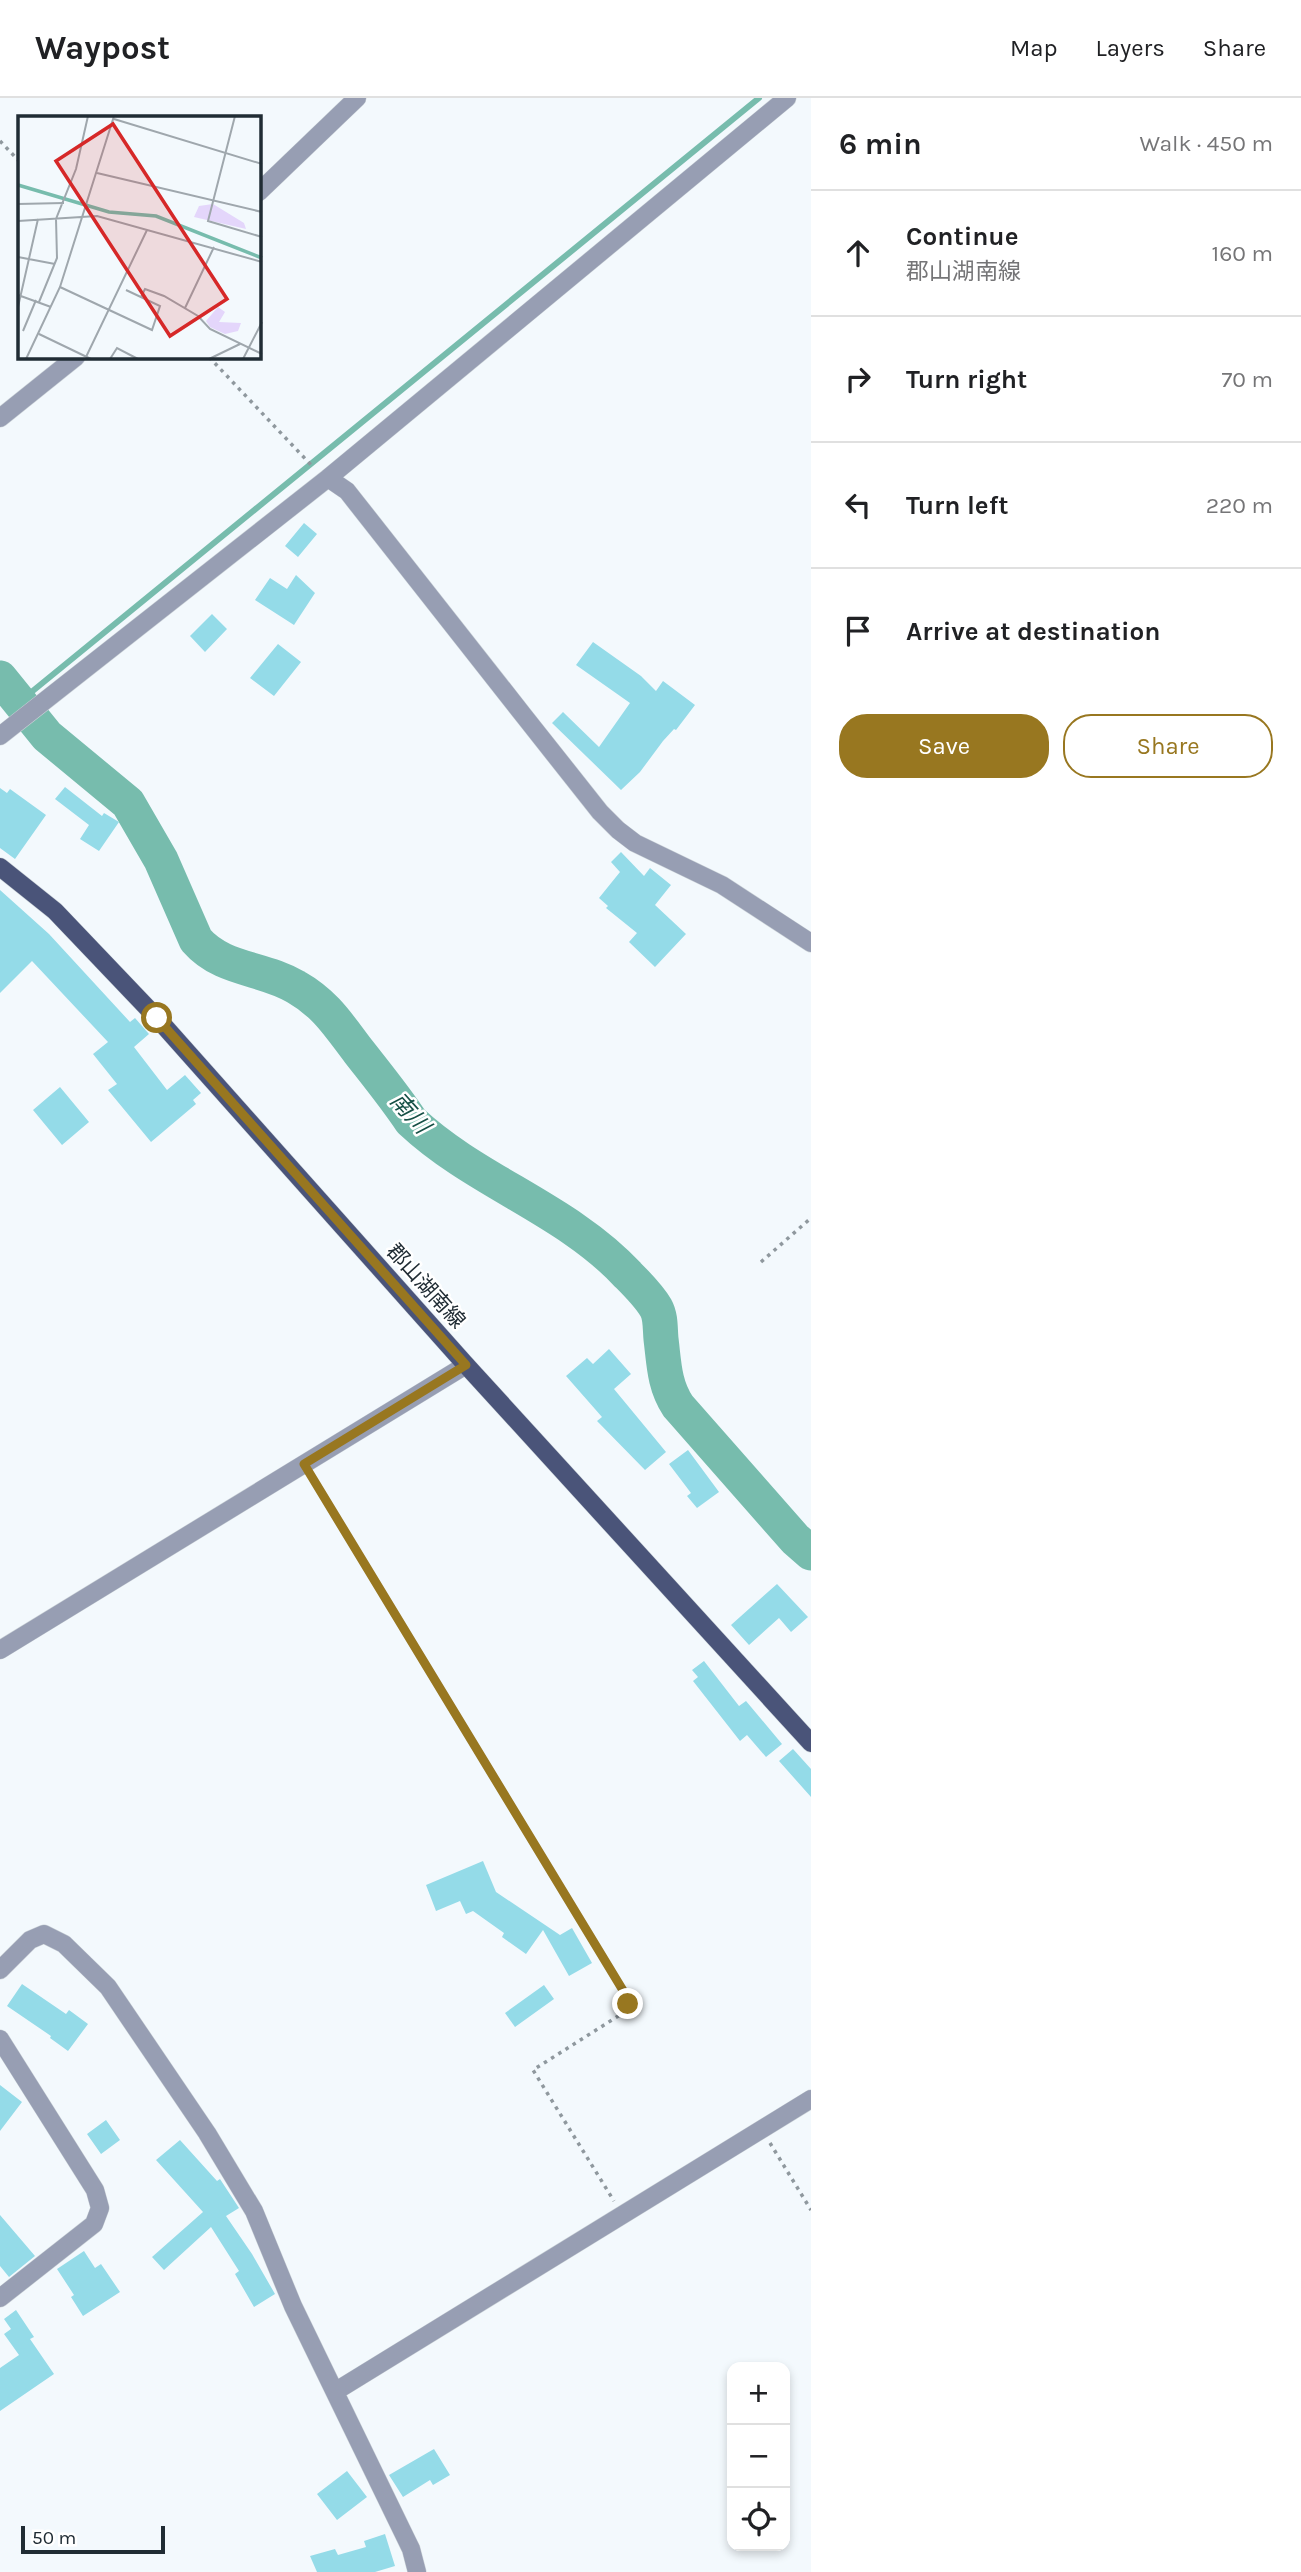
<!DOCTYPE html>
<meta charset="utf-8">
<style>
:root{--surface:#fff;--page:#f6f6f6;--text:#202124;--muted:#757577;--line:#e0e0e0;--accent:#987720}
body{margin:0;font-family:Karla,"Noto Sans JP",sans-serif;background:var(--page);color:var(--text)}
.controls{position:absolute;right:21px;bottom:21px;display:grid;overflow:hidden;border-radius:14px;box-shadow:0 4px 10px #0003}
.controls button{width:63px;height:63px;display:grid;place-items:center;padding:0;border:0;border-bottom:2px solid var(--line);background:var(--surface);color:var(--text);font:35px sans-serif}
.scale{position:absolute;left:21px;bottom:18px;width:144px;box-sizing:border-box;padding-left:7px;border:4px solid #202c34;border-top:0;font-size:19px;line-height:24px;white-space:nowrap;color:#202c34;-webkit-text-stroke:5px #fff;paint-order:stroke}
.stop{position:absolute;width:21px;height:21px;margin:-16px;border:5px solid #987720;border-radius:50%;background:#fff}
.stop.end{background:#987720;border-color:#fff;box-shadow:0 2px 7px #0008}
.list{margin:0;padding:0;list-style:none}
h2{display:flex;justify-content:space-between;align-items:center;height:91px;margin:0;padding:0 28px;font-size:30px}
h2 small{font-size:23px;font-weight:400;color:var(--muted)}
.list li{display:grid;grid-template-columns:46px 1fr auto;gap:21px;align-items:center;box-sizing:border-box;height:126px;padding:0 28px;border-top:2px solid var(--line)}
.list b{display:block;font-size:26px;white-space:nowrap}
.list p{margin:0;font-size:23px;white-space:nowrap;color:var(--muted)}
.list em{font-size:23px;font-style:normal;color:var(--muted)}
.actions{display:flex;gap:14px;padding:21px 28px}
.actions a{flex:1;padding:16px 0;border:2px solid var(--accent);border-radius:28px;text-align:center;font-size:24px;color:var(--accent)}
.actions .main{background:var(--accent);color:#fff}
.icon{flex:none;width:38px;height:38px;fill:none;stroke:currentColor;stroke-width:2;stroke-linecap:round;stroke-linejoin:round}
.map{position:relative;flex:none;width:811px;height:2474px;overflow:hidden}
header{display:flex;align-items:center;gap:42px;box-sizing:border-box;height:98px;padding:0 35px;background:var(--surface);border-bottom:2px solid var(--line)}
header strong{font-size:33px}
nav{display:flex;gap:38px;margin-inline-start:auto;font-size:24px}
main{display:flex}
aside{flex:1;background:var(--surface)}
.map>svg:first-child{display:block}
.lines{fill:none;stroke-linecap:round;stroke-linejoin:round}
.stream{stroke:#77bcad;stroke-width:6}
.river{stroke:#77bcad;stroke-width:35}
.building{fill:#94dbe8}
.street-casing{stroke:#cdd4d9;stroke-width:19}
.primary-casing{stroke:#cdd4d9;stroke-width:19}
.path{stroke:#8f989e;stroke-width:3.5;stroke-dasharray:3.5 5;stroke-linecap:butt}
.street{stroke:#979eb3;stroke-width:18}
.primary{stroke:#4a5479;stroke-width:18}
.route{stroke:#987720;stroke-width:9}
.labels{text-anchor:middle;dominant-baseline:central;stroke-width:5;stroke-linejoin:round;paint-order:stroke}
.street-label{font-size:21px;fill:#202c34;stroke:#fff}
.water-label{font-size:23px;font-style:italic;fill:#154f45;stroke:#fff}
.inset-river{fill:none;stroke:#77bcad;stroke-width:3.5}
.inset-road{fill:none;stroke:#9fa7ad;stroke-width:2}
.view{fill:#d62828;fill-opacity:0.15;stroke:#d62828;stroke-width:3.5}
.inset-edge{fill:none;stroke:#202c34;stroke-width:3.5}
</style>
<header>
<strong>Waypost</strong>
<nav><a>Map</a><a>Layers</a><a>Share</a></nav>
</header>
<main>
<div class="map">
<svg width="811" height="2474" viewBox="0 0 811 2474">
<rect width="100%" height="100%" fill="#f3f9fd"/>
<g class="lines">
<path class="stream" d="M18 605 759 0"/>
<path class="river" d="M0 580 47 638 128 705 161 762 196 842C223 873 263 869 296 889 326 906 339 928 359 954 377 977 395 999 411 1023 476 1084 567 1111 628 1177 638 1187 649 1198 656 1210 661 1219 660 1231 661 1241 664 1265 664 1287 678 1308L795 1441 811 1455"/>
</g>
<path class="building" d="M304 425 317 436 298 459 285 448Z
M296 477 315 495 294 527 255 502 270 480 287 491Z
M212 516 227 531 205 554 190 538Z
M593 544 641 578 656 593 663 583 695 607 676 632 674 631 663 643 640 674 621 692 552 625 563 614 599 649 630 605 576 567Z
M278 546 301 564 274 598 250 580Z
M65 689 102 718 104 715 119 724 99 753 80 741 89 727 55 701Z
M0 690 7 695 10 691 46 717 15 761 0 750Z
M621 754 644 778 650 770 671 787 655 807 686 836 655 869 629 844 637 835 606 810 608 808 599 800 620 774 611 764Z
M0 792 49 836 130 924 135 920 149 936 134 949 167 992 185 977 201 995 193 1002 196 1006 151 1044 108 992 117 986 93 956 108 944 32 863 0 895Z
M60 989 89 1024 62 1047 33 1012Z
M609 1251 631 1276 614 1291 666 1354 645 1372 597 1323 602 1319 566 1278 587 1260 593 1266Z
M688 1352 719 1394 697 1410 687 1398 691 1395 669 1366Z
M777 1486 808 1519 791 1534 779 1520 749 1547 731 1527Z
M704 1563 739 1608 746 1603 782 1646 766 1659 747 1637 740 1643 693 1583 698 1579 692 1572Z
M793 1651 811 1671V1699L779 1663Z
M483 1763 496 1794 560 1837 572 1830 592 1865 569 1878 543 1832 526 1856 502 1839 504 1835 473 1813 466 1816 460 1803 436 1813 426 1787Z
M22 1886 66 1916 69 1912 88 1926 68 1953 50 1940 51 1938 7 1908Z
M544 1887 554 1901 515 1929 505 1915Z
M0 1987 22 2004 0 2033Z
M106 2022 120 2042 101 2056 87 2036Z
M180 2042 217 2083 220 2081 239 2110 226 2118 252 2156 275 2196 254 2209 235 2176 239 2173 211 2129 164 2172 152 2159 203 2114 156 2062Z
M0 2117 35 2158 9 2179 0 2168Z
M84 2153 95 2170 101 2166 120 2194 83 2218 71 2199 74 2197 57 2171Z
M16 2212 34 2239 30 2241 54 2276 0 2313V2270L19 2257 4 2236 11 2231 4 2221Z
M434 2351 450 2377 433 2387 430 2382 403 2399 389 2377Z
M347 2373 367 2399 337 2422 317 2396Z
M385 2436 395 2468 375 2474H317L310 2458 335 2451 338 2457 366 2449 364 2443Z"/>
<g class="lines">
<g class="street-casing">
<path id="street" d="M259 94 357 0
M0 320 76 259
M328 380 347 393 524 618 600 714 618 732 635 745 722 787 811 845
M0 638 328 380 787 0
M0 1552 466 1267
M0 1872 30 1842 44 1836 64 1846 108 1889 207 2035 254 2113 293 2208 411 2451 417 2474
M0 1941 95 2092 100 2110 94 2126 0 2200
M336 2293 811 2001"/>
</g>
<g class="primary-casing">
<path id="primary" d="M0 769 55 813 157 920 466 1267 811 1645"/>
</g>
<path class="path" d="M0 43 19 63
M209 259 313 369
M761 1164 811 1120
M313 1380 627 1899 628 1906 623 1915 533 1972 614 2103
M770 2045 811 2112"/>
<use href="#street" class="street"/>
<use href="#primary" class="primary"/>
</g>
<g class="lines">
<path class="route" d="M157 920 466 1267 304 1366 627 1899 628 1906"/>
</g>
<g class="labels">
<g class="street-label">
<text transform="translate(426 1188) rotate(48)">郡山湖南線</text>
</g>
<g class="water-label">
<text transform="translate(410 1015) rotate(48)">南川</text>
</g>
</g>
<g transform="translate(18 18)">
<rect width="243" height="243" fill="#f3f9fd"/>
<path d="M195 88 226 107 228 113 176 101 181 90ZM200 191 207 196 201 206 223 207 220 215 207 218 192 211 188 205Z" fill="#e4d6fb"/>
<path class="inset-river" d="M0 69 91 96 138 100 244 142"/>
<path class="inset-road" d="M217 0 190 105 244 121M96 3 244 48M79 57 244 96M0 88 46 87M0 105 79 100 244 146M0 141 37 148M42 171 134 214 142 190 108 174M0 179 33 191M123 181 127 173 146 180 180 200 192 213 244 238M21 186 39 142 38 103 58 53 70 0M0 191 20 103M167 192 196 131M5 215 18 184M21 218 73 243M68 241 129 114M8 243 42 171 96 0M92 243 99 232 120 243M191 243 222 228M225 243 244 206"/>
<path class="view" d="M95 8 209 183 152 220 38 45Z"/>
<rect width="243" height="243" class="inset-edge"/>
</g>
</svg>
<div class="controls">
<button>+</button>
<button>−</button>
<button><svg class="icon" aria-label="locate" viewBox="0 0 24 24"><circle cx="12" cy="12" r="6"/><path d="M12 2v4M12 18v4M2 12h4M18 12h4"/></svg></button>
</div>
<div class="scale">50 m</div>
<div class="stop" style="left:157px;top:920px"></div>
<div class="stop end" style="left:628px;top:1906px"></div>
</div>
<aside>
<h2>6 min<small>Walk · 450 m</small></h2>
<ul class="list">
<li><svg class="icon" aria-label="ahead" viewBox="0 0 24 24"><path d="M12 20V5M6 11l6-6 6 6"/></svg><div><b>Continue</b><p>郡山湖南線</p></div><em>160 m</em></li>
<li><svg class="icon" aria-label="right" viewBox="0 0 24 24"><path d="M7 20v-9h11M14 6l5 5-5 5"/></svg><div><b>Turn right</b></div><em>70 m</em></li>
<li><svg class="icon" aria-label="left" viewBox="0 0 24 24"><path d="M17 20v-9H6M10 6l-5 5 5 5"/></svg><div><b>Turn left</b></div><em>220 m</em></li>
<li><svg class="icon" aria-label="arrive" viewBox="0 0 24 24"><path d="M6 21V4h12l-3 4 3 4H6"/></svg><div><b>Arrive at destination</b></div></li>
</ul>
<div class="actions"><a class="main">Save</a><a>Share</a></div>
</aside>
</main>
